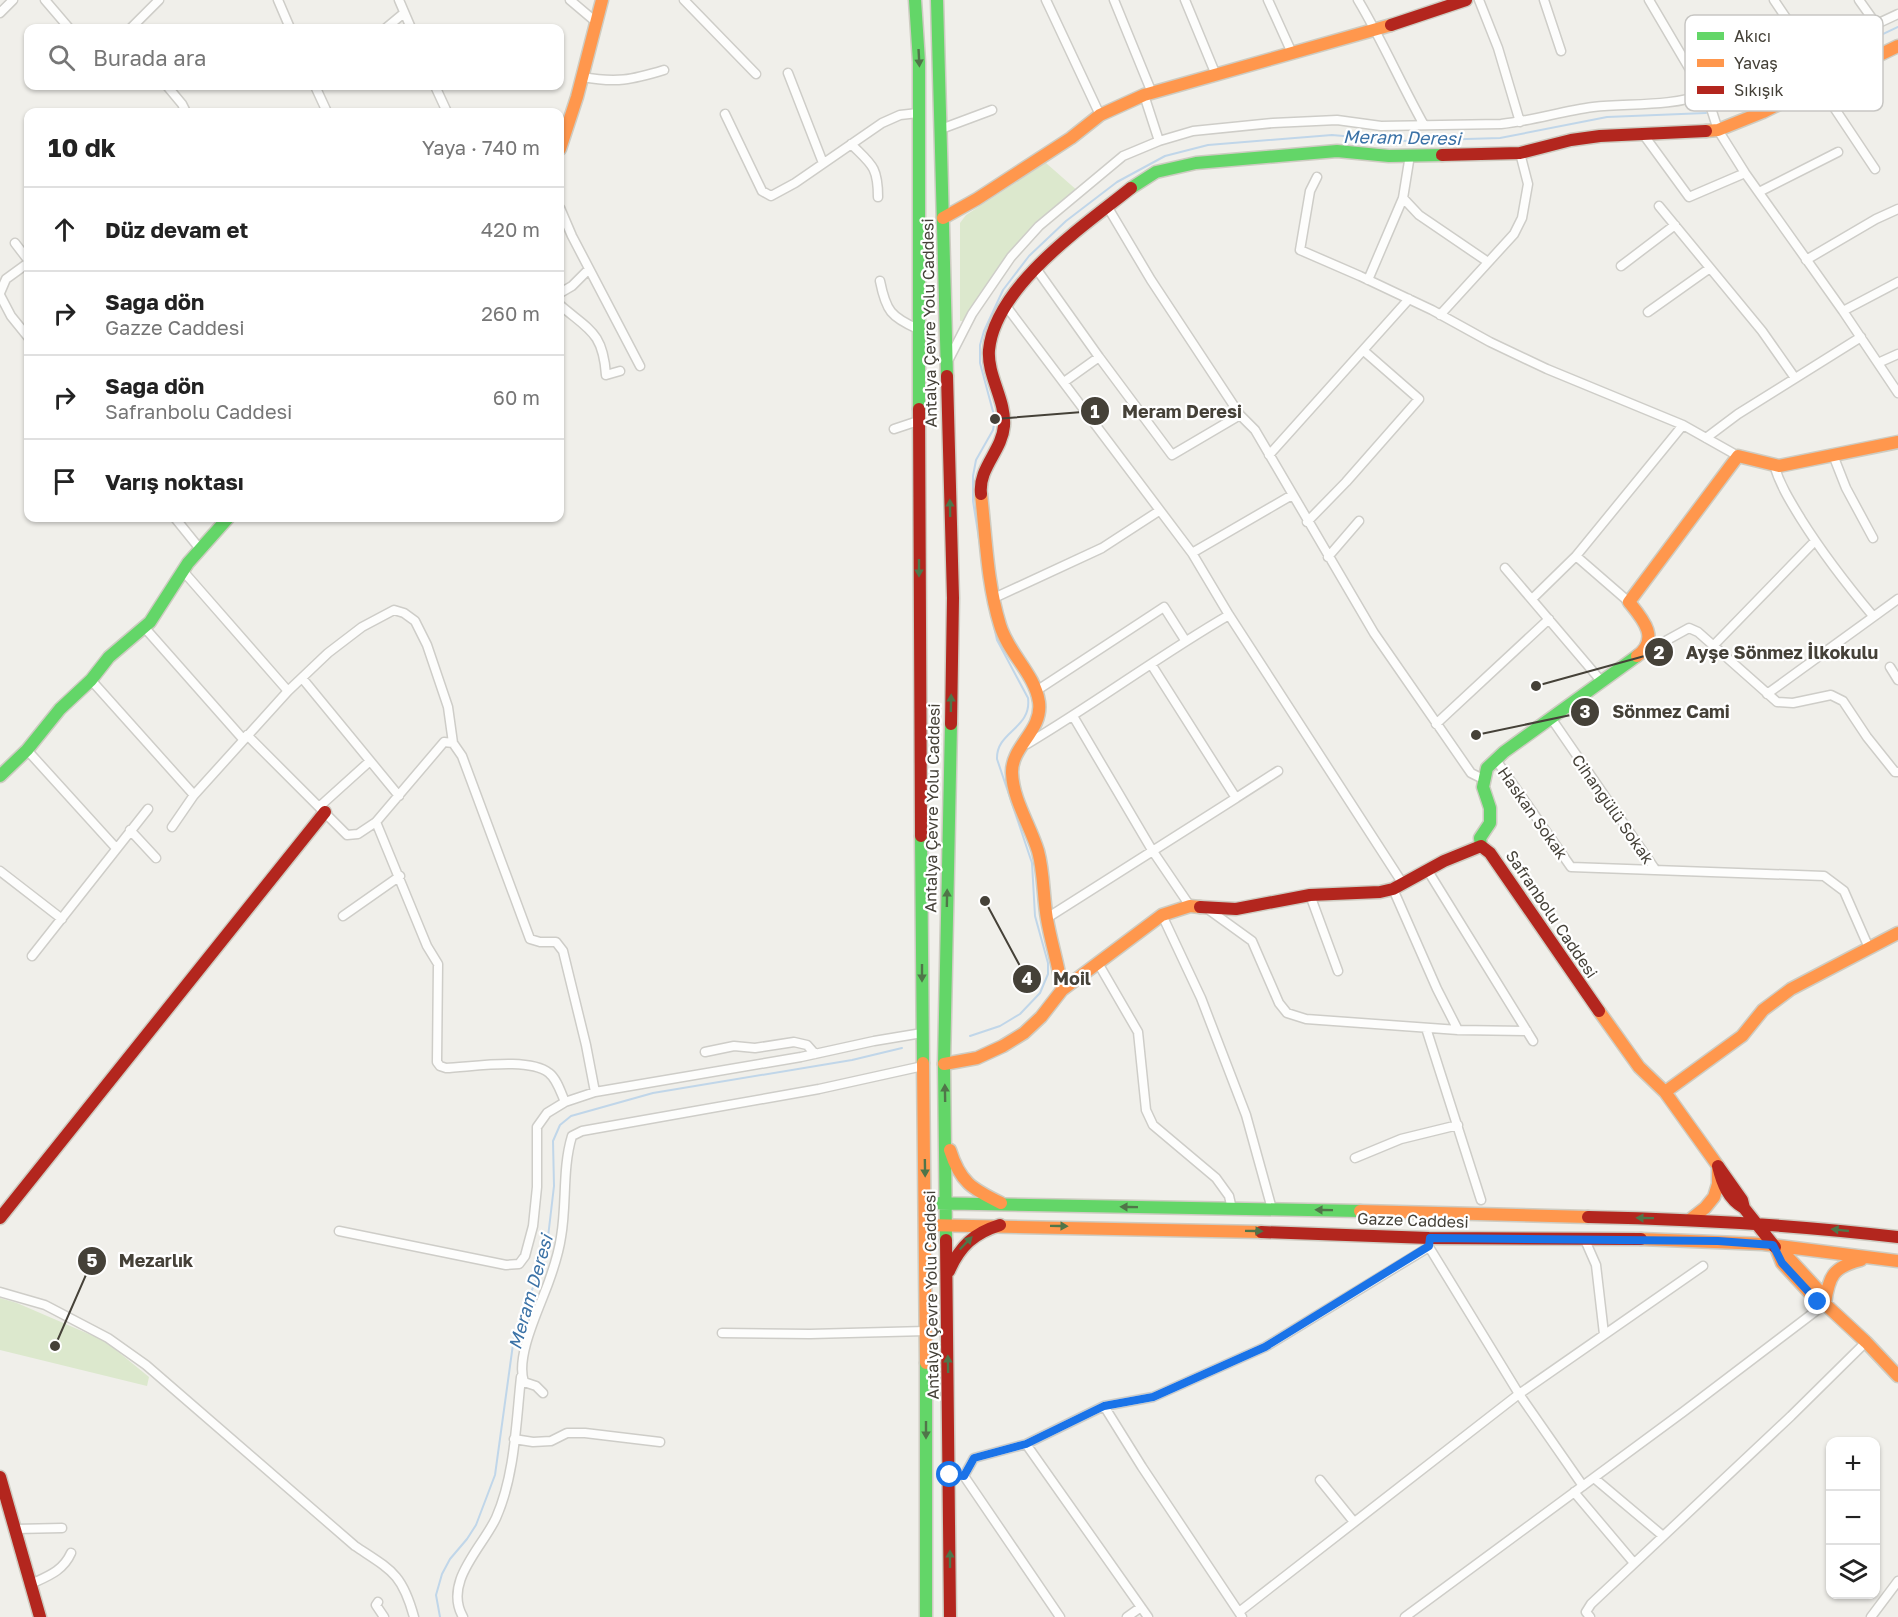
<!DOCTYPE html>
<html lang="tr">
<meta charset="utf-8">
<style>
:root{--surface:#fff;--page:#f2f2f2;--text:#222;--muted:#767676;--line:#e0e0e0}
body{margin:0;font-family:"Golos Text",sans-serif;background:var(--page);color:var(--text)}
.controls{position:absolute;right:18px;bottom:18px;display:grid;overflow:hidden;border-radius:12px;box-shadow:0 2px 4px #0004}
.controls button{width:54px;height:54px;display:grid;place-items:center;padding:0;border:0;border-bottom:2px solid var(--line);background:var(--surface);color:var(--text);font:30px sans-serif}
.stop{position:absolute;width:18px;height:18px;margin:-14px;border:4px solid #1a73e8;border-radius:50%;background:#fff}
.stop.end{background:#1a73e8;border-color:#fff;box-shadow:0 2px 6px #0008}
.list{margin:0;padding:0;list-style:none}
h2{display:flex;justify-content:space-between;align-items:center;height:78px;margin:0;padding:0 24px;font-size:26px}
h2 small{font-size:20px;font-weight:400;color:var(--muted)}
.list li{display:grid;grid-template-columns:39px 1fr auto;gap:18px;align-items:center;box-sizing:border-box;height:84px;padding:0 24px;border-top:2px solid var(--line)}
.list b{display:block;font-size:22px;white-space:nowrap}
.list p{margin:0;font-size:20px;white-space:nowrap;color:var(--muted)}
.list em{font-size:20px;font-style:normal;color:var(--muted)}
.icon{flex:none;width:33px;height:33px;fill:none;stroke:currentColor;stroke-width:2;stroke-linecap:round;stroke-linejoin:round}
.map{position:relative;flex:none;width:1898px;height:1617px;overflow:hidden}
.search{position:absolute;background:var(--surface);box-shadow:0 2px 4px #0004;left:24px;top:24px;width:540px;height:66px;display:flex;align-items:center;gap:15px;box-sizing:border-box;padding:0 21px;border-radius:12px;color:var(--muted);font-size:22px}
.panel{position:absolute;background:var(--surface);box-shadow:0 2px 4px #0004;left:24px;top:108px;width:540px;height:414px;border-radius:12px}
.map>svg:first-child{display:block}
.green{fill:#dce8cd}
.lines{fill:none;stroke-linecap:round;stroke-linejoin:round}
.stream{stroke:#c0d6e9;stroke-width:2}
.street-casing{stroke:#cecdc8;stroke-width:11}
.fast-casing{stroke:#ceccc2;stroke-width:15}
.slow-casing{stroke:#ceccc2;stroke-width:15}
.jam-casing{stroke:#ceccc2;stroke-width:15}
.street{stroke:#fdfdfc;stroke-width:8}
.fast{stroke:#63d668;stroke-width:12}
.slow{stroke:#ff974d;stroke-width:12}
.jam{stroke:#b3261e;stroke-width:12}
.oneway{fill:#507549}
.route{stroke:#1a73e8;stroke-width:8}
.labels{text-anchor:middle;dominant-baseline:central;stroke-width:4.5;stroke-linejoin:round;paint-order:stroke}
.street-label{font-size:16px;fill:#454138;stroke:#fff}
.water-label{font-size:18px;font-style:italic;fill:#3b72a6;stroke:#fff}
.key{fill:#fff;stroke:#c7c6c3;stroke-width:1.5}
.key-label{font-size:16px;fill:#454138}
.leader{fill:none;stroke:#454138;stroke-width:2}
.callout-dot{fill:#454138;stroke:#fff;stroke-width:2}
.mark-label{font-size:18px;text-anchor:middle;font-weight:bold;fill:#fff}
.callout-label{font-size:18px;text-anchor:middle;font-weight:bold;fill:#454138;stroke:#fff;stroke-width:4.5;stroke-linejoin:round;paint-order:stroke}
</style>
<div class="map">
<svg width="1898" height="1617" viewBox="0 0 1898 1617">
<rect width="100%" height="100%" fill="#f0efea"/>
<path class="green" d="M1046 163 1079 192 1047 217 992 280 963 321H960V223L966 215Z
M0 1298 17 1303 105 1341 149 1377 147 1386 0 1350Z"/>
<g class="lines">
<path class="stream" d="M1729 107 1898 27
M981 552 973 501V476L976 460 993 430 995 419 980 363V345L984 331 1003 290 1029 256 1066 221 1117 182 1165 156 1208 145 1332 135 1401 141 1500 138 1607 117 1706 113
M970 1036 1000 1026 1020 1014 1040 993 1048 974V963L1035 916 1032 863 997 759C996 731 1032 729 1028 698L997 640 986 590
M440 1617 436 1595 442 1574 450 1559 467 1539 476 1525 495 1475 514 1337 540 1269 548 1237 554 1186 553 1141 560 1125 571 1116 653 1093 852 1060 902 1048"/>
<g class="street-casing">
<path id="street" d="M45 0 69 28
M278 0 290 28
M399 0 411 28
M570 0 596 22
M684 0 756 74
M1046 0 1100 115
M1114 0 1152 93
M1185 0 1216 75
M1268 0 1292 53
M1358 0C1382 40 1401 84 1424 125
M1479 0 1498 48 1520 122
M1544 0 1561 51
M1649 0 1709 102 1718 130 1745 173 1843 311 1898 393
M1774 0 1811 55
M1859 0 1876 24
M0 13 13 0
M131 28 159 0
M386 28 404 13
M788 73 823 163
M582 77C617 83 631 80 664 70
M1819 85 1875 169
M167 86 182 104 186 112
M315 86 327 112
M435 86 447 112
M1144 95 1159 141
M1709 102 1773 77 1806 57 1898 14
M725 114 762 191 771 196 795 183 882 123 900 115 918 113
M941 129 992 110
M1643 134 1689 197 1745 173
M851 144C871 164 878 166 878 197
M1317 177 1310 191 1300 250 1360 276 1432 310 1490 342 1547 369 1683 425 1738 456
M1759 192 1838 152
M1403 198 1419 215 1488 262
M1107 206 1151 280 1240 415 1255 430 1374 633 1471 773 1485 780
M1659 206 1762 331 1795 378
M560 208 572 236 640 366
M15 243 28 260
M1806 260 1876 219 1898 209
M1621 266 1675 225
M1035 267 1099 357
M1368 280 1403 198 1410 155
M880 281C886 311 891 317 918 329
M0 293 6 279 28 263
M560 293 572 286 589 269
M0 295 11 316 28 337
M560 305C589 330 603 332 606 375L620 371
M1006 306 1192 553 1229 615 1403 884
M1843 311 1898 282
M1648 312 1710 268
M1440 315 1514 234 1522 218 1528 184 1520 153
M949 359 972 314 1011 257 1039 226 1123 156 1159 141 1193 131 1273 123 1337 120 1381 126 1501 124C1532 121 1562 111 1593 107 1630 103 1669 107 1705 94
M1878 363 1898 354
M1064 382 1099 357 1172 455 1240 415
M894 429 918 421
M1706 438 1738 414 1861 337
M1269 455 1409 299
M1833 455 1846 488 1873 538
M1774 465C1780 485 1790 501 1801 519 1823 554 1847 585 1873 616
M175 518 200 549
M1307 522 1346 482 1419 399 1364 351
M1192 553 1292 495
M1576 556 1629 602
M1328 557 1359 521
M1505 568 1602 682
M183 571 288 691
M994 598 1102 548 1159 511
M1532 599 1576 556 1683 425
M144 627 243 739
M1650 641 1660 644 1689 628 1698 632 1777 702 1793 703 1831 695 1843 701 1867 737 1895 772H1898
M1713 646 1815 541
M1890 667 1898 680
M302 678 399 796
M91 680 194 795
M1036 691 1164 607 1185 640
M1767 694 1898 599
M1073 716 1152 850 1190 906
M1551 718 1655 869
M1436 724 1549 619
M247 735 347 835 358 834 376 822 444 742 453 743 462 756 530 939 540 942H556L563 951 586 1045 595 1092
M1027 744C1096 703 1160 655 1229 615
M27 750 116 848
M1496 760 1571 867 1824 876 1844 891 1869 948
M1236 798 1278 771
M319 807 370 761
M376 822 427 946 438 964 437 1062 440 1066 446 1068C472 1067 529 1057 549 1073 557 1079 561 1093 565 1102
M172 827 194 795 288 691 328 653 362 627 394 610 404 613 415 621 427 645 448 707 453 743
M130 830 156 858
M0 871 62 919
M1428 871 1533 1041
M1393 889 1437 989 1458 1030
M1310 895 1338 971
M1205 907 1252 941 1279 1003 1287 1013 1306 1019 1458 1030 1527 1031
M1162 915 1201 998 1246 1115 1272 1209
M343 916 400 876
M1047 918 1236 798 1151 664
M32 956 148 809
M1098 963 1138 1032 1146 1110 1153 1125 1216 1178 1229 1196 1232 1209
M1426 1028 1481 1200
M705 1052 734 1046 755 1048 794 1042 807 1045 815 1054
M1355 1158 1401 1139 1458 1125
M339 1231 506 1265 519 1264 525 1256 533 1226 537 1187V1127L547 1113 565 1102 595 1092 801 1057 874 1041 922 1033
M1585 1240 1596 1265 1604 1334
M1429 1241V1247L1519 1394 1583 1486
M0 1292 45 1305 108 1338 146 1365 355 1546C391 1570 402 1573 414 1617
M722 1333 810 1334 926 1331
M543 1393 536 1386 524 1382C515 1356 540 1307 549 1281 554 1267 559 1251 561 1237 567 1203 562 1169 572 1136L582 1131 819 1089 923 1066
M1104 1406 1142 1467 1242 1617
M514 1439 533 1442 551 1441 567 1433H585L660 1442
M1026 1444 1148 1617
M964 1476 974 1458 1026 1444 1104 1406 1153 1397 1265 1347 1429 1247
M964 1476 1060 1617
M1594 1478 1663 1536
M1320 1480 1354 1522
M1574 1492 1634 1563
M15 1529 62 1528
M31 1584C48 1576 63 1571 71 1553
M378 1602 376 1605 384 1617
M1239 1612 1519 1394 1703 1266
M463 1617C443 1582 482 1548 496 1518 515 1475 516 1423 521 1377
M1127 1617 1141 1607
M1405 1617 1683 1412 1825 1304
M1590 1617 1586 1612 1591 1604 1791 1416 1866 1342
M1871 1617 1898 1581"/>
</g>
<g class="fast-casing">
<path id="fast" d="M915 0 919 62V409
M937 0 947 376
M1131 188 1156 172 1196 163 1337 151 1389 156 1442 155
M0 776 27 750 60 709 91 680 109 657 150 622 188 563 228 518
M921 836 923 1063
M1481 846 1480 838 1490 823V808L1483 787 1487 768 1504 752 1637 656
M925 1203 1360 1211
M946 1240 944 1064 951 724
M926 1363V1617"/>
</g>
<g class="slow-casing">
<path id="slow" d="M1706 131 1718 130 1763 112 1898 46
M560 149 577 97 602 0
M943 218 977 199 1071 138 1100 115 1144 95 1391 25
M981 494C986 538 987 583 1000 625 1008 653 1035 674 1039 702 1043 731 1011 746 1012 773 1013 800 1030 825 1038 851 1044 873 1043 896 1047 919 1051 943 1059 966 1062 990
M1637 656C1661 639 1642 618 1629 602L1738 456 1779 466 1898 442
M1599 1011 1639 1067 1665 1092 1718 1166V1184L1714 1197 1705 1208 1691 1219
M923 1063 926 1363
M944 1064 977 1058 1003 1046 1024 1033 1041 1017 1062 990 1162 915 1190 906 1200 907
M1665 1092 1742 1036 1763 1010 1791 989 1898 933
M950 1150C960 1182 972 1189 1001 1203
M1360 1211 1588 1217
M926 1225 1261 1232
M1641 1239 1763 1244 1898 1261
M1825 1303C1829 1276 1833 1267 1861 1260
M1825 1304 1823 1295 1785 1254 1776 1248 1782 1263 1818 1302 1825 1304 1866 1342 1898 1376"/>
</g>
<g class="jam-casing">
<path id="jam" d="M1391 25 1466 0
M1442 155 1520 153 1571 140 1600 136 1706 131
M947 376 953 598 951 724
M919 409 921 836
M981 494C978 468 1002 451 1004 426 1006 400 987 376 989 350 995 286 1085 225 1131 188
M1200 907 1236 909 1310 895 1380 892 1393 889 1444 861 1481 846 1490 853 1599 1011
M1744 1208C1728 1199 1722 1183 1718 1166L1742 1200 1744 1208 1775 1247
M1588 1217C1692 1219 1795 1225 1898 1237
M0 1218 325 812
M1261 1232 1429 1238 1641 1239
M946 1240 950 1617
M949 1271C960 1246 974 1233 1000 1225
M0 1477 40 1617"/>
</g>
<use href="#street" class="street"/>
<use href="#fast" class="fast"/>
<use href="#slow" class="slow"/>
<use href="#jam" class="jam"/>
</g>
<defs><path id="oneway-solid" d="M-6-.8H1V-3.2L6.5 0L1 3.2V.8H-6Z" transform="scale(1.5)"/></defs>
<g class="oneway">
<use href="#oneway-solid" transform="translate(919 58) rotate(87)"/>
<use href="#oneway-solid" transform="translate(950 508) rotate(-91)"/>
<use href="#oneway-solid" transform="translate(919 568) rotate(90)"/>
<use href="#oneway-solid" transform="translate(951 703) rotate(-89)"/>
<use href="#oneway-solid" transform="translate(947 898) rotate(-89)"/>
<use href="#oneway-solid" transform="translate(922 973) rotate(90)"/>
<use href="#oneway-solid" transform="translate(945 1093) rotate(-91)"/>
<use href="#oneway-solid" transform="translate(925 1168) rotate(89)"/>
<use href="#oneway-solid" transform="translate(1129 1207) rotate(-179)"/>
<use href="#oneway-solid" transform="translate(1324 1210) rotate(-179)"/>
<use href="#oneway-solid" transform="translate(1645 1218) rotate(-179)"/>
<use href="#oneway-solid" transform="translate(1059 1226) rotate(1)"/>
<use href="#oneway-solid" transform="translate(1840 1230) rotate(-174)"/>
<use href="#oneway-solid" transform="translate(1254 1231) rotate(1)"/>
<use href="#oneway-solid" transform="translate(966 1243) rotate(-46)"/>
<use href="#oneway-solid" transform="translate(948 1364) rotate(-91)"/>
<use href="#oneway-solid" transform="translate(926 1430) rotate(90)"/>
<use href="#oneway-solid" transform="translate(950 1559) rotate(-90)"/>
</g>
<g class="lines">
<path class="route" d="M950 1475 964 1476 974 1458 1026 1444 1104 1406 1153 1397 1265 1347 1429 1246 1430 1238 1718 1241 1773 1245 1782 1263 1818 1302"/>
</g>
<g class="labels">
<g class="street-label">
<text transform="translate(929 323) rotate(-91)">Antalya Çevre Yolu Caddesi</text>
<text transform="translate(932 808) rotate(-89)">Antalya Çevre Yolu Caddesi</text>
<text transform="translate(1613 809) rotate(55)">Cihangülü Sokak</text>
<text transform="translate(1533 813) rotate(55)">Haskan Sokak</text>
<text transform="translate(1552 914) rotate(56)">Safranbolu Caddesi</text>
<text transform="translate(1413 1220) rotate(2)">Gazze Caddesi</text>
<text transform="translate(931 1295) rotate(-91)">Antalya Çevre Yolu Caddesi</text>
</g>
<g class="water-label">
<text transform="translate(1402 137) rotate(1)">Meram Deresi</text>
<text transform="translate(530 1292) rotate(-74)">Meram Deresi</text>
</g>
</g>
<rect x="1685" y="15" width="198" height="96" rx="9" class="key"/>
<rect x="1697" y="32" width="27" height="8" fill="#63d668"/>
<rect x="1697" y="59" width="27" height="8" fill="#ff974d"/>
<rect x="1697" y="86" width="27" height="8" fill="#b3261e"/>
<g class="key-label">
<text x="1734" y="42">Akıcı</text>
<text x="1734" y="69">Yavaş</text>
<text x="1734" y="96">Sıkışık</text>
</g>
<path class="leader" d="M995 419L1095 411M1536 686L1659 652M1476 735L1585 712M985 901L1027 979M55 1346L92 1261"/>
<g class="callout-dot">
<circle cx="995" cy="419" r="6"/>
<circle cx="1536" cy="686" r="6"/>
<circle cx="1476" cy="735" r="6"/>
<circle cx="985" cy="901" r="6"/>
<circle cx="55" cy="1346" r="6"/>
<circle cx="1095" cy="411" r="15"/>
<circle cx="1659" cy="652" r="15"/>
<circle cx="1585" cy="712" r="15"/>
<circle cx="1027" cy="979" r="15"/>
<circle cx="92" cy="1261" r="15"/>
</g>
<g class="mark-label">
<text x="1095" y="418">1</text>
<text x="1659" y="659">2</text>
<text x="1585" y="718">3</text>
<text x="1027" y="985">4</text>
<text x="92" y="1267">5</text>
</g>
<g class="callout-label">
<text x="1182" y="418">Meram Deresi</text>
<text x="1782" y="659">Ayşe Sönmez İlkokulu</text>
<text x="1671" y="718">Sönmez Cami</text>
<text x="1072" y="985">Moil</text>
<text x="156" y="1267">Mezarlık</text>
</g>
</svg>
<div class="controls">
<button>+</button>
<button>−</button>
<button><svg class="icon" aria-label="layers" viewBox="0 0 24 24"><path d="M12 4l9 5-9 5-9-5zM3 14l9 5 9-5"/></svg></button>
</div>
<div class="stop" style="left:950px;top:1475px"></div>
<div class="stop end" style="left:1818px;top:1302px"></div>
<div class="search"><svg class="icon" aria-label="search" viewBox="0 0 24 24"><circle cx="10" cy="10" r="6"/><path d="M15 15l6 6"/></svg>Burada ara</div>
<section class="panel">
<h2>10 dk<small>Yaya · 740 m</small></h2>
<ul class="list">
<li><svg class="icon" aria-label="ahead" viewBox="0 0 24 24"><path d="M12 20V5M6 11l6-6 6 6"/></svg><div><b>Düz devam et</b></div><em>420 m</em></li>
<li><svg class="icon" aria-label="right" viewBox="0 0 24 24"><path d="M7 20v-9h11M14 6l5 5-5 5"/></svg><div><b>Sağa dön</b><p>Gazze Caddesi</p></div><em>260 m</em></li>
<li><svg class="icon" aria-label="right" viewBox="0 0 24 24"><path d="M7 20v-9h11M14 6l5 5-5 5"/></svg><div><b>Sağa dön</b><p>Safranbolu Caddesi</p></div><em>60 m</em></li>
<li><svg class="icon" aria-label="arrive" viewBox="0 0 24 24"><path d="M6 21V4h12l-3 4 3 4H6"/></svg><div><b>Varış noktası</b></div></li>
</ul>
</section>
</div>
